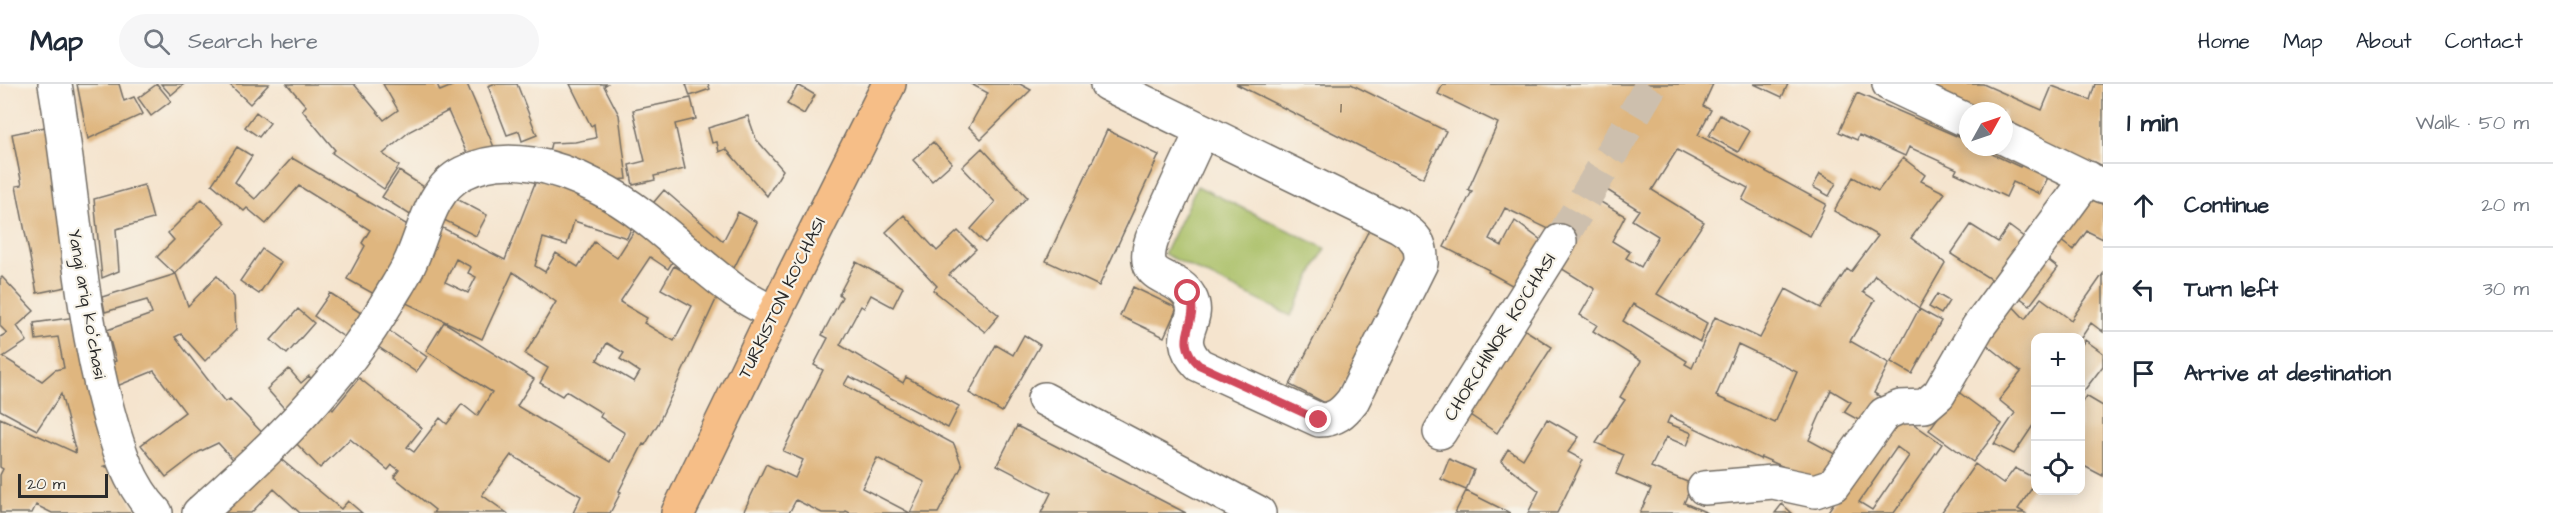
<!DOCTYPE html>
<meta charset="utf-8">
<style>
:root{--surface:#fff;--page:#f6f6f7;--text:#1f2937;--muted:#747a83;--line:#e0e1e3}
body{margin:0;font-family:"Architects Daughter",sans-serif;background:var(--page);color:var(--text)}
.controls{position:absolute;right:18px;bottom:18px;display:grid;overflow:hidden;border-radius:12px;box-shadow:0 3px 15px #0003}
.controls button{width:54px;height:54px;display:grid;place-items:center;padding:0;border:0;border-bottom:2px solid var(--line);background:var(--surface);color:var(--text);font:30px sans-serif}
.compass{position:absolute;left:1959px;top:18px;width:54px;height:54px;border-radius:50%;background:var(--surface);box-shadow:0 3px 15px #0003;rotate:50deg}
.scale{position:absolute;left:18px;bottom:15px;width:90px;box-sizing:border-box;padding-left:6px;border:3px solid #2b2b2b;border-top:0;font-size:16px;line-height:21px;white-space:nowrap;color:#2b2b2b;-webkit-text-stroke:4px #f7f3e8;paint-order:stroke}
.stop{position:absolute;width:18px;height:18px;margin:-14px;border:4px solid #d1495b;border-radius:50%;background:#fff}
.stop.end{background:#d1495b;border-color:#fff;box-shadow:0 2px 6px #0008}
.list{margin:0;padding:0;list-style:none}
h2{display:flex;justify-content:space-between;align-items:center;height:78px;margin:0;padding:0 24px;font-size:26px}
h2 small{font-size:20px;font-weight:400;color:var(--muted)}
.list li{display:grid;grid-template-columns:39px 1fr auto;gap:18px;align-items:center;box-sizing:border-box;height:84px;padding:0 24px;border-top:2px solid var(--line)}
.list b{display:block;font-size:22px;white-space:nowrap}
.list em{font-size:20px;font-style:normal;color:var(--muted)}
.icon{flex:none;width:33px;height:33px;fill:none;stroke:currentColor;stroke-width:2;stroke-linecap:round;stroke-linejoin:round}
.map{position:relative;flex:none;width:2103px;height:429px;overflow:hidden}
header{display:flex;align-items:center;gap:36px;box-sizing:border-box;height:84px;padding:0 30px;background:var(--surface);border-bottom:2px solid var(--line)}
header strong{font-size:28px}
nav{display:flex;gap:33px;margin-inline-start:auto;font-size:21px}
.search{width:420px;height:54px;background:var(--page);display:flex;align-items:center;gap:15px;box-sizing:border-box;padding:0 21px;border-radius:33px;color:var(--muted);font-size:22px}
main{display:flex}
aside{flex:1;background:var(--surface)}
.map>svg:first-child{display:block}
.green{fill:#a7be64;stroke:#697448;stroke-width:1.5}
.building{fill:#dfb67f;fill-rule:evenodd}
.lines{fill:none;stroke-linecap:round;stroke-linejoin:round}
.minor-tunnel{stroke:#cdbfad;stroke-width:33;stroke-dasharray:33 16;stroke-linecap:butt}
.minor-casing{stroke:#726c64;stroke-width:36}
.major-casing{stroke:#726c64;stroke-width:36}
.minor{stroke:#fff;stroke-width:33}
.major{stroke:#f6be87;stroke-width:33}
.route{stroke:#d1495b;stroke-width:8}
.labels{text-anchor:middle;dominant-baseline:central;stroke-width:4.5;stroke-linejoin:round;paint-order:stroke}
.number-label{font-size:15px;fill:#584e40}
.street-label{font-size:18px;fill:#2b2b2b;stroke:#f7f3e8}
</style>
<header>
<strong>Map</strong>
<div class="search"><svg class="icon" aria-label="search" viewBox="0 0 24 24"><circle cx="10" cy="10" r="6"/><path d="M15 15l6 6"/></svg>Search here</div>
<nav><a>Home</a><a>Map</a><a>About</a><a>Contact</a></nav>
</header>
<main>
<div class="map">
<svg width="2103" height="429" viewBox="0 0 2103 429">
<rect width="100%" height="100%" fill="#f7f3e8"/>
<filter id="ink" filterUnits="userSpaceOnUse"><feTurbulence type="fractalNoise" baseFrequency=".0167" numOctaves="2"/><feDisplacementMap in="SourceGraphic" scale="12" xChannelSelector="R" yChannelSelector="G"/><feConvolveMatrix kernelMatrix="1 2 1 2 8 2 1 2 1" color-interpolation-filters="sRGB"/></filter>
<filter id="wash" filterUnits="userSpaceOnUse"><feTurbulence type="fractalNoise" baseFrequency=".008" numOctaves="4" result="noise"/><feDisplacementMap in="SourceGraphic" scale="24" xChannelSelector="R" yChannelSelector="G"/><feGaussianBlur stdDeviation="1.35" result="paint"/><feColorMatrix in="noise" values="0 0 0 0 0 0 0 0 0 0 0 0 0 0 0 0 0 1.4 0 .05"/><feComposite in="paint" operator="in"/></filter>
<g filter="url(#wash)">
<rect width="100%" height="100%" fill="#f5e4ce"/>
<path class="green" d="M1197 102 1325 164 1291 232 1164 170Z"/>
<g id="blocks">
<path class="building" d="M77 0H119L124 17 134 13 143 30 88 55Z
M157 0 171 17 151 32 138 14Z
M161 0H184L171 11Z
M229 0H269L250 20Z
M287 0H354L384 36 398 26 383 0H437L440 7 457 0H467L497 70 472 81 448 27 410 47 383 70 399 82 384 105 332 69 335 66 302 26 306 22Z
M493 0H517L537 51 522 57 519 47 507 51 488 2Z
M570 0H607L604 2 619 31 627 95 603 97 547 76 551 59 575 58 596 54 594 40 591 42Z
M686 0H708L710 5 690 12Z
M971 0H1020L1031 6 981 55 969 43 988 9Z
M1236 0H1351L1446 47 1423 94Z
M1443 0H1713L1703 22 1711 26 1698 51 1826 120 1810 152 1742 116 1748 104 1677 66 1652 106 1704 138 1657 210 1707 239 1700 258 1633 220 1623 237 1687 277 1685 280 1692 284 1715 233 1760 254 1786 205 1821 224 1847 185 1851 188 1878 152 1834 127 1853 93 1878 107 1903 74 1925 91 1921 97 1945 109 1911 154 1945 179 1919 224 1875 191 1863 208 1875 216 1850 257 1889 279 1874 309 1884 315 1864 339 1844 328 1851 318 1831 306 1809 356 1842 374 1823 400 1761 373 1760 375 1670 332 1667 339 1692 349 1687 362 1666 353 1651 383 1692 400 1684 419 1708 429H1640L1651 405 1616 390 1624 371 1596 359 1625 316 1620 313 1641 277 1593 247 1597 241 1580 231 1595 205 1559 183 1569 165 1549 145 1505 124 1489 155 1502 162 1515 137 1545 159 1519 205 1488 188 1489 186 1444 163 1472 107 1468 106 1498 39 1438 10ZM1607 106 1639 126 1632 136 1658 152 1641 183 1626 174 1630 168 1612 157 1625 132 1599 117ZM1738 260 1797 288 1775 339 1716 312Z
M1754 0H1788L1782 13Z
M1904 0H1983L2042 26 2052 2 2090 16 2095 0H2103V82L2095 78 2092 85 2004 45V27H1968Z
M798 1 815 11 804 30 787 20Z
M1857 9 1968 57V63H1977L2020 83 2022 79 2049 91 2040 110 2013 98 2006 113 1955 89 1957 85 1909 63 1905 72 1859 51 1857 56 1839 48Z
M691 14 696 35 675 40 685 85 654 92 655 96 633 101 629 81 645 77 633 26Z
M256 28 270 39 259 53 245 43Z
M1720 31 1750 47 1738 68 1709 52Z
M748 32 756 55 783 86 767 112 726 65 719 68 717 58 712 59 708 44Z
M50 42 71 202 37 209 16 102 22 101 12 50Z
M1107 46 1159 71 1099 202 1046 177Z
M933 58 952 79 932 97 913 76Z
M237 63 252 72 235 98 255 115 292 74 418 147 383 215 347 195 365 162 362 159 370 146 299 102 266 140 247 124 244 127 212 100Z
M982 64 1027 113 985 159 971 145 995 118 962 83Z
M399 87 432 108 415 134 382 113Z
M1820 90 1836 99 1829 112 1813 103Z
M537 94 635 135 627 154 574 137 567 161 543 154 535 182 545 188 556 169 578 183 594 158 617 174 636 144 678 169 668 185 650 173 620 218 647 234 644 239 674 257 692 222 661 205 674 182 720 207 658 340 645 361 643 360 619 407 621 408 610 429H573L581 412 511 371 482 411 507 429H433L435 426 394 393 399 386 392 381 388 386 350 355 320 384 295 358 330 323 333 326 359 294 422 344 407 363 414 368 440 334 447 340 462 320 477 332 492 308 426 267 444 238 534 295 517 322 611 378 625 349 600 333 602 329 566 307 562 312 540 299 548 284 525 270 556 218 513 188 482 255 404 218 439 142 505 176ZM456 175 471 183 468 189 476 193 468 209 445 198ZM607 259 624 269 620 275 640 288 634 298 597 276Z
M144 101 153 135 116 145 119 187 102 194 94 115Z
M664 106 723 157 738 128 757 138 730 192 649 124Z
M2086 111 2103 120V155L2087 147 2073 166 2056 153Z
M453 113 487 131 476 152 442 135Z
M202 115 226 139 175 190 157 173 174 156 168 149Z
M904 131 937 167 958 147 976 165 949 191 999 231 985 248 933 206 937 202 886 148Z
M1971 141 1998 158 2009 142 2029 157 1998 200 1951 170Z
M1371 142 1414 164 1333 323 1290 301Z
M262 165 281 178 259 210 240 197Z
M2043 172 2058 184 2030 221 2015 210Z
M856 178 903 203 893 223 871 211 864 224 861 222 840 261 903 299 906 293 959 322 948 344 849 292 844 301 954 360 962 382 938 429H850L846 427 845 429H822L796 416 789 429H743L766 380 795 394 803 376 783 367 823 286 814 281 828 254 822 251 842 213 839 210ZM877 374 925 398 910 429 862 404Z
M176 190 188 222 217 192 234 213 236 246 205 277 181 250 175 253 225 318 230 315 269 356 241 384 218 359 199 368 166 393 141 361 185 328 154 287 117 302 107 280 116 277 107 246 152 230 147 216 105 228 102 213Z
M2103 190V248L2091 239 2081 254H2036V337L2014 370 1994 360 2015 329 1999 316 2021 288 1980 255 2007 216 2025 235 2041 214 2071 236Z
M2 193 34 227 17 242 27 257 3 273 42 297 55 286 64 284 58 253 36 256 34 239 76 233 114 379 104 382 112 385 138 429H52L36 421 32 429H0V391L3 385 0 383V334L76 369 61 310 37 346 0 326V253L7 249 0 242V195Z
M1133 203 1177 224 1164 253 1120 232Z
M330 209 364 231 347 255 314 232Z
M1937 210 1949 217 1941 230 1929 223Z
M298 225 314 239 287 270 271 256Z
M1919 225 1941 237 1912 290 1891 278Z
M1519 242 1552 263 1497 349 1464 327Z
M388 246 427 273 416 288 377 262Z
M1024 251 1040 261 1002 328 969 309 996 261 1013 271Z
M2085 256 2103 269V282L2080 312V263Z
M289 285 301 299 309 292 320 304 290 331 267 305Z
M1957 307 2002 340 1973 378 1929 346Z
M2086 312 2103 322V392L2080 380V321Z
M1901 331 1942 360 1894 429H1827L1891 333ZM1897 363 1909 372 1872 426 1859 418Z
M1547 335 1579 353 1568 368 1583 376 1557 429H1528L1539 407 1501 377 1508 365 1523 375Z
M1017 342 1186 429H1041L1051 409 997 381Z
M277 372 341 425 348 417 362 429H300L274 405 251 429H222Z
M1449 375 1474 386 1466 406 1441 395Z
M1975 380 2003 400 2015 384 2036 395V398L2018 425 2025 429H1941Z
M1466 407 1510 429H1455Z
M1782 420 1792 429H1775Z"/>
</g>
</g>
<g filter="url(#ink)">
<use href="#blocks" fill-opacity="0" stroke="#726c64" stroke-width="1.5"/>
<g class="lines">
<path class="minor-tunnel" d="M1560 157 1652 0"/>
<g class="minor-casing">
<path id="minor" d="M55 0C74 109 78 220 108 328 118 364 129 401 156 429
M1107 0 1399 142C1415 152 1422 159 1421 179L1353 316C1343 329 1335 336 1319 336L1199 281C1169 251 1204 238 1190 213 1175 187 1137 200 1152 155L1202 47
M1889 0 1968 37
M2004 54 2103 102
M1044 315 1259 429
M1440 348 1560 157
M1704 404 1773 398 1815 407 1833 401 1884 330 1900 323 1925 322 1939 310 1978 243 2088 94
M199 429C269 367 341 298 388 217 395 205 403 193 409 181 424 151 429 106 463 89 505 67 557 82 597 103 648 128 686 171 731 204 744 214 759 221 774 230"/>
</g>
<g class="major-casing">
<path id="major" d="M678 429 774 230 889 0"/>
</g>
<use href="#minor" class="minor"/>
<use href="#major" class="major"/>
</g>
</g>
<g class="lines" filter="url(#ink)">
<path class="route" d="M1188 209C1204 238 1169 252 1199 281L1319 336"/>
</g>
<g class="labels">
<g class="number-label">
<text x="1341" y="24">1</text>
</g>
<g class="street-label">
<text transform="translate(782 214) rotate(-64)">TURKISTON KO’CHASI</text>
<text transform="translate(87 220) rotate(80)">Yangi ariq koʻchasi</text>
<text transform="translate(1500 253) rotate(-58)">CHORCHINOR KO'CHASI</text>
</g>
</g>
</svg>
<div class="controls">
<button>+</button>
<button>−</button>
<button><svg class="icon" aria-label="locate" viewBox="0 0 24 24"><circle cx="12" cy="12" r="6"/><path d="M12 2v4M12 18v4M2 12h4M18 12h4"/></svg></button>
</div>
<svg class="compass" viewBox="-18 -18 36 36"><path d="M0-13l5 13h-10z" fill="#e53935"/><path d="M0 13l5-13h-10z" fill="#747a83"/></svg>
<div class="scale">20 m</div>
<div class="stop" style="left:1188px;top:209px"></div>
<div class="stop end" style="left:1319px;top:336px"></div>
</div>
<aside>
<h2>1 min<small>Walk · 50 m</small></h2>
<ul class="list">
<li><svg class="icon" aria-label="ahead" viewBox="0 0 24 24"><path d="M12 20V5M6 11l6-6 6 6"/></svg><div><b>Continue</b></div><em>20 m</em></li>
<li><svg class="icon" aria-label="left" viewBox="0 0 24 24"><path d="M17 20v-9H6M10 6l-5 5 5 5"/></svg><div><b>Turn left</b></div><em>30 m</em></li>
<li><svg class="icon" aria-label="arrive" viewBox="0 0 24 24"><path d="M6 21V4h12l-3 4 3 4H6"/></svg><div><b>Arrive at destination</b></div></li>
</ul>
</aside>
</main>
